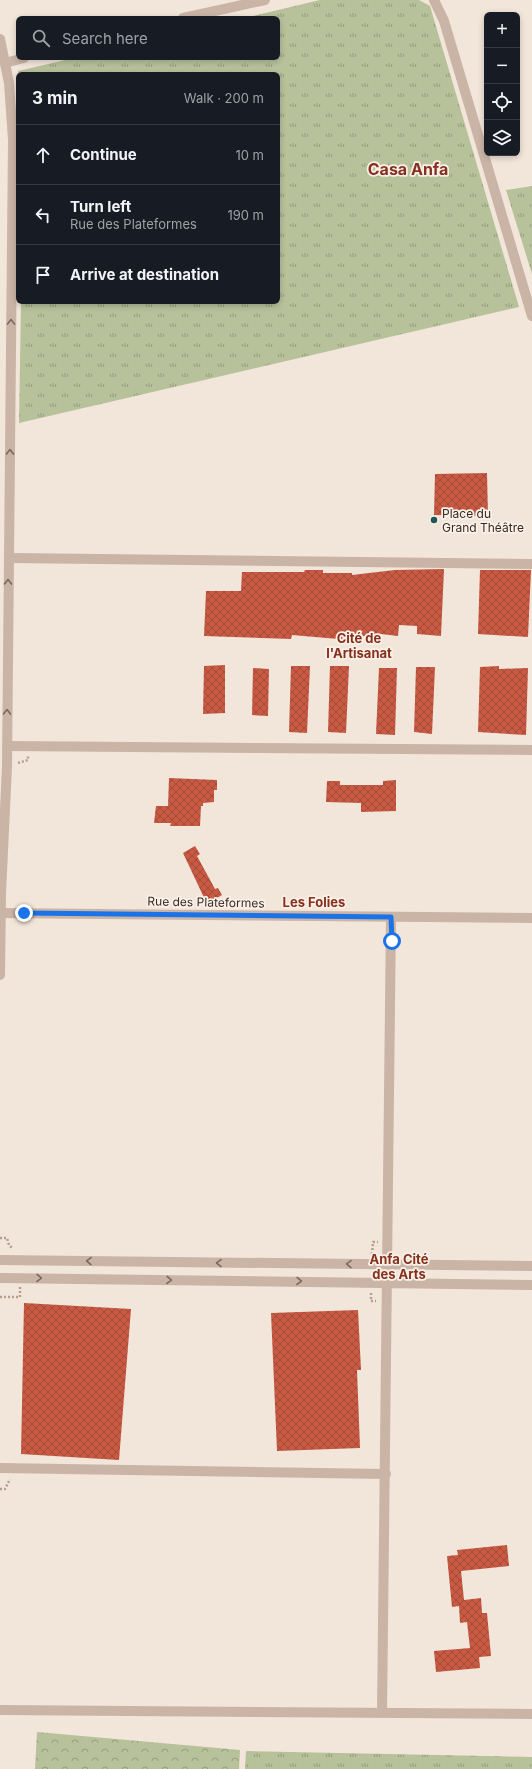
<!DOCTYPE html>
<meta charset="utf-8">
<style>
:root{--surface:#171b24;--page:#20242c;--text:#f1f3f6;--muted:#9ea1a6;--line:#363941}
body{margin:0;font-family:Inter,sans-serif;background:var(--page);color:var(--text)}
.controls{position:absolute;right:12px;top:12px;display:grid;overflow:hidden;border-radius:6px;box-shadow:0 2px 6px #0003}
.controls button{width:36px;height:36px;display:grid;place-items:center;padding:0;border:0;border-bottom:1px solid var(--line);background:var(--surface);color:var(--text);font:20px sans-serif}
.stop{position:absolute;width:12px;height:12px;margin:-9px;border:3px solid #1a73e8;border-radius:50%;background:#fff}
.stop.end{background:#1a73e8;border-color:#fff;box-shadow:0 1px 4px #0008}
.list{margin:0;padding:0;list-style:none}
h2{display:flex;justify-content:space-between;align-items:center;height:52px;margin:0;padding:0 16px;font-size:17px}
h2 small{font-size:13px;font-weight:400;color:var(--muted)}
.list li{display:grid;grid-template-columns:26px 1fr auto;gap:12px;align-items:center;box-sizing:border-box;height:60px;padding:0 16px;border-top:1px solid var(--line)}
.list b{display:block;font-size:15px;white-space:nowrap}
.list p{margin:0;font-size:13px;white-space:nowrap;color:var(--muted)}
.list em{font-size:13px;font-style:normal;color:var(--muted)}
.icon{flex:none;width:22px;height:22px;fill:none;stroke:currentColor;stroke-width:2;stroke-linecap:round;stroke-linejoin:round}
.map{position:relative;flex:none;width:532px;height:1769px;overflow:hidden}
.search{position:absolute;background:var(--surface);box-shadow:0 2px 6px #0003;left:16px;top:16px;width:264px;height:44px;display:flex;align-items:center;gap:10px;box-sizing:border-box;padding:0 14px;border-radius:6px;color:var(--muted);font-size:15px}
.panel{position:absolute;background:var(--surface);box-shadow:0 2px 6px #0003;left:16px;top:72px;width:264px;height:232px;border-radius:6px}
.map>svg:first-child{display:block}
.grass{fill:url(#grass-tufts)}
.forest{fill:url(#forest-crowns)}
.building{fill:url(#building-cross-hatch)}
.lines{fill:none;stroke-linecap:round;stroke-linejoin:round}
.path{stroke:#b69e90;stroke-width:2.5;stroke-dasharray:2 2;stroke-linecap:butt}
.minor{stroke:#cab4a6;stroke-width:10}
.tertiary{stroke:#cab4a6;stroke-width:10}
.oneway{stroke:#796960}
.route{stroke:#1a73e8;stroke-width:5}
.poi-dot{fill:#1c5858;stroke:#faf0e7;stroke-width:1.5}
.labels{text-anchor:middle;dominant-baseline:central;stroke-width:3.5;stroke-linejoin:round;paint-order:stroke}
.poi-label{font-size:12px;fill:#362b27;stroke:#faf0e7;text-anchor:start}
.street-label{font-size:12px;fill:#362b27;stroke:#faf0e7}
.neighbourhood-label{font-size:13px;font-weight:bold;fill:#86311f;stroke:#faf0e7}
.district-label{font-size:16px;font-weight:bold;fill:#86311f;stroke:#faf0e7}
</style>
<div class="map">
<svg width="532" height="1769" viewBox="0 0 532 1769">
<defs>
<pattern id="grass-tufts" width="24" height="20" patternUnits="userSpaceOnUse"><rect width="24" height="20" fill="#b7c19a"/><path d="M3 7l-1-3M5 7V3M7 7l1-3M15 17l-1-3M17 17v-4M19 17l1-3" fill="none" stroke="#969d7e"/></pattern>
<pattern id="forest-crowns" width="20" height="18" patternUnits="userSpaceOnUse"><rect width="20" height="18" fill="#b7c19a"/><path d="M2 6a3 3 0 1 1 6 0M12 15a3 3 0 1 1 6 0" fill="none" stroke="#969d7e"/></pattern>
<pattern id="building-cross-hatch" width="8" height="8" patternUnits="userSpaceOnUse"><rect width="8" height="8" fill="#c85a43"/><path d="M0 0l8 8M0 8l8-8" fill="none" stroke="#a34b38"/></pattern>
</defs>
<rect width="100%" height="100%" fill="#f2e5da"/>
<path class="grass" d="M320 0H419L430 6 519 307 19 423 21 302H278V74H18V71L74 58H278V18H244Z
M532 186V274L506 190Z
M246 1751 532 1757V1769H245Z"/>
<path class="forest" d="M37 1732 240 1750 239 1769H35Z"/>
<path class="building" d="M487 473 488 516 434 515 435 474Z
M444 569 441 636 417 634V626L399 625 398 636 381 634V636H350V640L292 635 291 639 204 636 206 591H241L242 572H304L305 570H323V573H352V575L395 570Z
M480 570H531L528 637 478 634Z
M225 665V713L203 714 204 666Z
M291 666H310L307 733 289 732Z
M330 666H349L346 733 328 732Z
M499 666V669L528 668 526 735 478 732 480 667Z
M416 667H435L432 734 414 732Z
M253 668 269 669 268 716 252 715Z
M379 668H397L395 735 376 734Z
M169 778 217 780V790H214V802L203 803V806H201L200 826H170L171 823H154L156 806H168Z
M396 780V811L361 812V803L326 802 327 781H340V785H383V781Z
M195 846 200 854 197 856 215 889 218 888 222 895 207 904 183 853Z
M24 1303 131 1309 119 1460 21 1454Z
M358 1310 361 1370H357L360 1448 277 1451 271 1313Z
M507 1545 509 1566 461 1571 464 1600 481 1598 482 1613H487L491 1656 479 1657 480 1668 436 1672 434 1651 470 1648 467 1622 460 1623 459 1606 452 1607 447 1556 458 1555 457 1550Z"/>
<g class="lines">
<path class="path" d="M18 763 28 760V756
M0 1238H7L9 1245 13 1249
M372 1254 373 1242H378
M371 1293V1301H376
M0 1297H20V1287
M0 1489H5L10 1479"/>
<path class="minor" d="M434 0 444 21 532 316
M183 18 265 0
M5 63 24 58
M9 558 532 564
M7 746 532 750
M0 913 532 918
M0 1260 532 1266
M0 1278 532 1285
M0 1468 386 1474
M0 1710 532 1714
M382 1713 391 917"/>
<path class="tertiary" d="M0 39 9 83 13 140 7 767 1 893 0 975"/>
</g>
<defs><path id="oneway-chevron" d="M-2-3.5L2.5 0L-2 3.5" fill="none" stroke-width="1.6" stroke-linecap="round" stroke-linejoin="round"/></defs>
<g class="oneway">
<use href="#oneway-chevron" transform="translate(11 322) rotate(-89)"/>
<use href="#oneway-chevron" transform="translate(10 452) rotate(-89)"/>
<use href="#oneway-chevron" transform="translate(8 582) rotate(-89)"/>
<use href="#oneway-chevron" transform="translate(7 712) rotate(-89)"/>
<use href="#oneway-chevron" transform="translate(89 1261) rotate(-179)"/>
<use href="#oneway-chevron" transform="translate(219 1263) rotate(-179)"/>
<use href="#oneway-chevron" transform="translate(349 1264) rotate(-179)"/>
<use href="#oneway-chevron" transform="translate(39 1278) rotate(1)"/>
<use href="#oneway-chevron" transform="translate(169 1280) rotate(1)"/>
<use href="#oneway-chevron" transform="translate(299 1281) rotate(1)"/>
</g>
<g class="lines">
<path class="route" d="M24 913 391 917 392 941"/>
</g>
<circle class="poi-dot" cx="434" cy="520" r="4"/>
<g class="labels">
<g class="poi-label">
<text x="442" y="513">Place du<tspan x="442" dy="14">Grand Théâtre</tspan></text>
</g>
<g class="street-label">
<text transform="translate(206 902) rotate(1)">Rue des Plateformes</text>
</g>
<g class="neighbourhood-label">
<text x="359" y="638">Cité de<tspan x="359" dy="15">l'Artisanat</tspan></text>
<text x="314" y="902">Les Folies</text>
<text x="399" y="1259">Anfa Cité<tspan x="399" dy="15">des Arts</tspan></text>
</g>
<g class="district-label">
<text x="408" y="169">Casa Anfa</text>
</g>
</g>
</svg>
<div class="controls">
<button>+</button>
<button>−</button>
<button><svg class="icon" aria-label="locate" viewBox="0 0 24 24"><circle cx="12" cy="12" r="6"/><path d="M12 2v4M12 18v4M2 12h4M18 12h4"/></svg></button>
<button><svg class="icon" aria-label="layers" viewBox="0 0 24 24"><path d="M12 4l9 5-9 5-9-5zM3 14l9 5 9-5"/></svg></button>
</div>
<div class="stop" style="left:392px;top:941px"></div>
<div class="stop end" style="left:24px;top:913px"></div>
<div class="search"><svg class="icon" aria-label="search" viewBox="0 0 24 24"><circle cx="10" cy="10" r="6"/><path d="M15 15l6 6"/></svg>Search here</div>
<section class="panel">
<h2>3 min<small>Walk · 200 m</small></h2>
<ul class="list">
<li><svg class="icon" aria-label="ahead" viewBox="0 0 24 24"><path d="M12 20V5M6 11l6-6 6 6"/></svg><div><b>Continue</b></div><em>10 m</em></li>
<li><svg class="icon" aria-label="left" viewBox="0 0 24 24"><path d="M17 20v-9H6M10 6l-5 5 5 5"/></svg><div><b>Turn left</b><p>Rue des Plateformes</p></div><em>190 m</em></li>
<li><svg class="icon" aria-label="arrive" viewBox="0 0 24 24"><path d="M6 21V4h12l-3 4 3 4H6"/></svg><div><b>Arrive at destination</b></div></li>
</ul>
</section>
</div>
